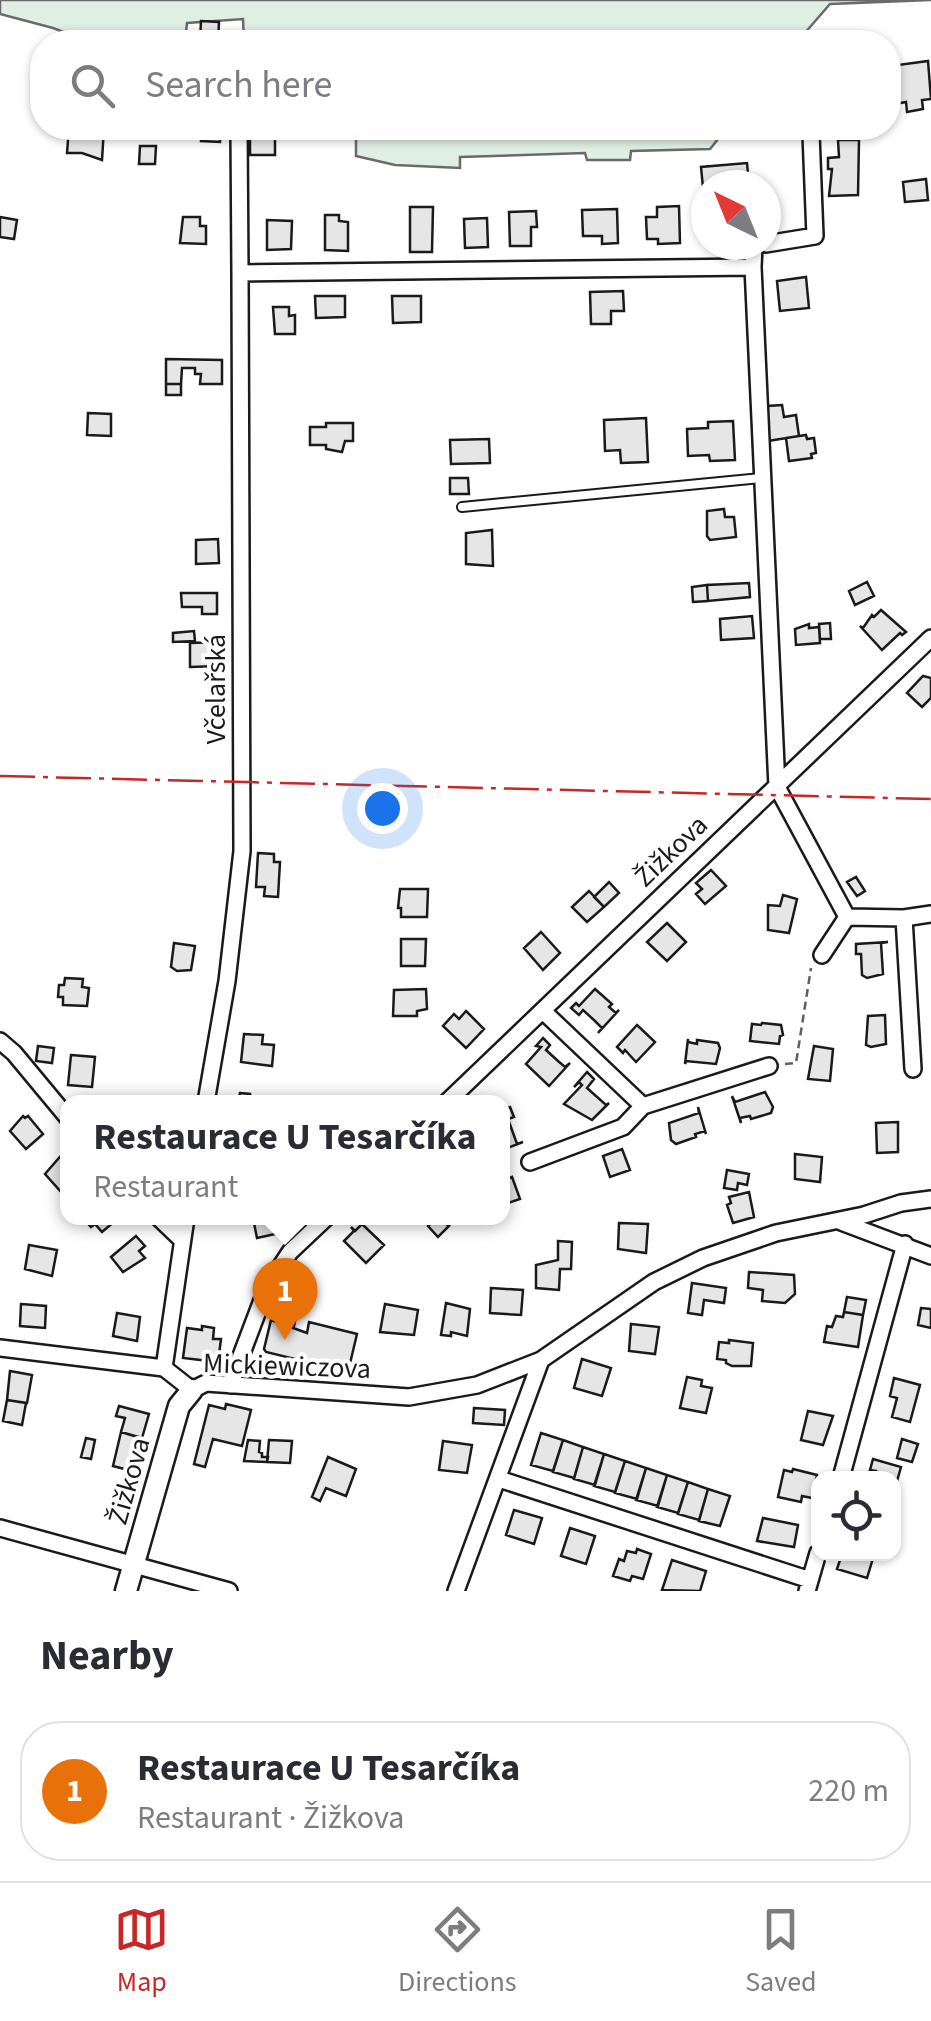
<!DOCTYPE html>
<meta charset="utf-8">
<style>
:root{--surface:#fff;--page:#f2f2f3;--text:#2b2b33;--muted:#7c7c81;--line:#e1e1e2;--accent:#c62828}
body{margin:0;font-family:"Source Sans 3",sans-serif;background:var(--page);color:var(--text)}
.controls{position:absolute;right:30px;bottom:30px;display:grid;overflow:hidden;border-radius:20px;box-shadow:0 2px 8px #0004}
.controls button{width:90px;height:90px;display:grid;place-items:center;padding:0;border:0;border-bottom:2px solid var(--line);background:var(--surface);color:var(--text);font:50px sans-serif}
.compass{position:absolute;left:691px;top:170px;width:90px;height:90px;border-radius:50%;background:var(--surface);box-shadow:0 2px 8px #0004;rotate:317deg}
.you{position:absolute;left:382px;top:808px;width:35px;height:35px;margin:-25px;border:8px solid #fff;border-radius:50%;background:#1a73e8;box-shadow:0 0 0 15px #1a73e833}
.badge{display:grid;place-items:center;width:65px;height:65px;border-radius:50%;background:var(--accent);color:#fff;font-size:32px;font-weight:700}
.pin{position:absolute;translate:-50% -82px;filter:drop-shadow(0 2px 5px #0008)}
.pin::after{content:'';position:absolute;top:52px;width:35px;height:30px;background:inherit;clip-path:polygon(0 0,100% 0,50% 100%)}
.popup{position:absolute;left:60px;top:1095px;width:450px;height:130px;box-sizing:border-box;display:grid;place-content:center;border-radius:20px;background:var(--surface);filter:drop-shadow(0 2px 8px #0005);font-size:32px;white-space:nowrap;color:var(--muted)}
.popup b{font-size:38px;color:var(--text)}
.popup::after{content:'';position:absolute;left:50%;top:100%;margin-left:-20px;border:20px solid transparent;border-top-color:var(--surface)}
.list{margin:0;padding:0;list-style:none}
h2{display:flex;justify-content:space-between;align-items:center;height:130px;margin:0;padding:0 40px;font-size:42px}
h2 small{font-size:32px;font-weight:400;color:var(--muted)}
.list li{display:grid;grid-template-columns:65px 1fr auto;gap:30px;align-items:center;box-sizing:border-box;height:140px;margin:0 20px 20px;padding:0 20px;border:2px solid var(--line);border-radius:40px}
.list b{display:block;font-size:38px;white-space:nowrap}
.list p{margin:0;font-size:32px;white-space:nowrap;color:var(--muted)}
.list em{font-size:32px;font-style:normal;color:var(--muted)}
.icon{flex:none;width:55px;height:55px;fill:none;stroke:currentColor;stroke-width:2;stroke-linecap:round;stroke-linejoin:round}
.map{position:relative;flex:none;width:931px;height:1591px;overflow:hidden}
.search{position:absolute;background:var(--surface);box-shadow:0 2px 8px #0004;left:30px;right:30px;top:30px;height:110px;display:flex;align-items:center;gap:25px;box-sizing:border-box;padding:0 35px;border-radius:40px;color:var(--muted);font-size:38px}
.sheet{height:290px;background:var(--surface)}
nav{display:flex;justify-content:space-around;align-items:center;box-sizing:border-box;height:140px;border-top:2px solid var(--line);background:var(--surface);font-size:28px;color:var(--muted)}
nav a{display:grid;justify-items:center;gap:5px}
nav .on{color:var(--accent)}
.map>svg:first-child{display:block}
.green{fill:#e0efe3;stroke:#6a6a6a;stroke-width:2.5}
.building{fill:#e6e6e6;stroke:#1a1a1a;stroke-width:2.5}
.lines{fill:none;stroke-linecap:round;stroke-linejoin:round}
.lane-casing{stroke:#1a1a1a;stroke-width:12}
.street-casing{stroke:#1a1a1a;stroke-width:20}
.secondary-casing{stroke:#1a1a1a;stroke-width:25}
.path{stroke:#5f5f5f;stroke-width:2.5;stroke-dasharray:8 5;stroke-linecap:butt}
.lane{stroke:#fff;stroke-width:8}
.street{stroke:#fff;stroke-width:15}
.secondary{stroke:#fff;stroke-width:20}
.power{stroke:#c62828;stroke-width:2.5;stroke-dasharray:35 8 5 8;stroke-linecap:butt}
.labels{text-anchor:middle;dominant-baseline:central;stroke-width:8;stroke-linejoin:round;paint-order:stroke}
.street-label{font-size:28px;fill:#1a1a1a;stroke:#fff}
</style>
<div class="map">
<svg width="931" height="1591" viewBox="0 0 931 1591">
<rect width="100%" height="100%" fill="#fff"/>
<path class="green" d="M0 0H931L830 4 797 42H244L243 19 187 23 185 42H90L53 28 0 14Z
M356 128H727L710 149 631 151 630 160H587L585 153 460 157V168L395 165 356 156Z"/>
<path class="building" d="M201 21 219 22 218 42H200Z
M928 61 931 99 922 100 923 109 907 112 906 102 895 104 892 76 899 75 898 65Z
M69 128 89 131 104 128 102 160 82 153H67Z
M192 128H220V142L201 141 202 132H192Z
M250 128H280V135L275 139V155H250Z
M838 140H859L858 195 829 196 832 169H828V158L839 157Z
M140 146H156L155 164H139Z
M747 163 749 185H706L704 198 701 167Z
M926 179 928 200 905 202 903 182Z
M679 206 680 243 658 244V239H647L646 217H657V207Z
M410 207H433L432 252H410Z
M617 209 618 243 602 244V236H583L582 210Z
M536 211 537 227H531V246H510L509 212Z
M325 215H339V221L348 222V251L325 250Z
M0 217 17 220 14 239 0 237Z
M183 217H200V226H206V244L180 243Z
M487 218 488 247 465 248 464 219Z
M267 220 292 221 291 249 267 250Z
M806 277 809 308 780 311 777 281Z
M623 291 624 311H611V324H591L590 292Z
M315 296H345V317L316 318Z
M392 296H421V322L393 323Z
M273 307H289V316L295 315V334H275Z
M166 359 222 360V384H200L201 374H195V368H182L181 384H166Z
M166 384H181V395H166Z
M782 405 784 417 796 415 799 436 768 441 767 406Z
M88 413 111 414V436L87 435Z
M646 418 648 462 621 463 620 450 605 451 604 420Z
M733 421 735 460 710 461 709 455 688 456 687 429 708 428V422Z
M326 423H353V441H345L342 452 326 449V445H310V427H326Z
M806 435 807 439 814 438 816 453 811 454 812 458 789 461 786 438Z
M489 439 490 463 451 464 450 440Z
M450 478H468L469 494H450Z
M724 509 725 517H734L736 537 710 540 707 536V511Z
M492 530 493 566 466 564V533Z
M218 539 219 563 196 564V540Z
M867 582 874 596 855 605 849 591Z
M749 583 750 597 708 601 707 585Z
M707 585 708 601 693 602 692 587Z
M181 593H217V614H202V607H182Z
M881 610 906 632 902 635 900 633 882 650 860 626 863 628 872 615 874 617Z
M752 616 754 638 721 640 720 619Z
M830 623 831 639H820L819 624Z
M809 624V628L819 627 820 643 796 645 795 629Z
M194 631 195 641 173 642V633Z
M220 642 221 666 190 667V643Z
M923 676 931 678V698L922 707 907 693Z
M258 853 274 854V862H280L278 897 264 896 265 887H256Z
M711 870 726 886 705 904 696 894 702 889 696 883Z
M856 877 865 891 857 896 847 882Z
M609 882 619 893 604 907 594 897Z
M400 889H428L427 917H401V908H398Z
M589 891 604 907 587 922 572 907Z
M783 895 797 899 789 933 768 930V905L780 906Z
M667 923 686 942 667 961 647 942Z
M541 932 560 953 543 970 524 948Z
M401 939H426L425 966H401Z
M888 942 881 943 883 974 867 978 862 975 861 954H856V944Z
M174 943 195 946 191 970 177 971 171 967Z
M65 978 83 979 82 987 89 988 87 1006 63 1005V997H58L59 985H64Z
M426 989 427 1009 417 1011V1016H393L394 990Z
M595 989 612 1004 609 1007 616 1013 619 1010 598 1033 602 1028 595 1021 583 1010 579 1015 571 1008 576 1003 579 1006Z
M466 1011 484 1029 466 1048 443 1026 454 1014 459 1019Z
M885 1015 886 1044 871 1047 866 1045 868 1016Z
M762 1023 781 1025 783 1035 780 1036 779 1044 750 1041 752 1024 761 1025Z
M637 1025 655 1042 636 1062 625 1050 623 1053 617 1047Z
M244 1034 263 1035 262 1044 274 1045 272 1066 241 1062Z
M543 1038 550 1045 546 1050 558 1061 565 1067 570 1063 549 1086 526 1064 541 1047 536 1046Z
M688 1039V1042L697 1044V1040L718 1043 720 1048 716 1064 686 1061 685 1064Z
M38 1046 54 1048 52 1063 36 1061Z
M814 1046 833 1049 830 1081 808 1079Z
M71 1055 95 1057 92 1087 68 1085Z
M587 1072 594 1079 587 1088 606 1105 609 1103 592 1120 564 1104 582 1085 579 1082 574 1087Z
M765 1092 773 1107 771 1113 751 1119 750 1116 740 1118 741 1123 732 1096 735 1102Z
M240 1093 250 1094V1099L263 1102H231V1098H239Z
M510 1107 514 1117 508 1119 517 1144 523 1142 502 1150V1110Z
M698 1107 706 1134 705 1131 695 1134 696 1137 676 1144 671 1140 669 1123 699 1113Z
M23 1116 25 1118 28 1116 43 1134 26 1149 10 1131Z
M898 1122V1152L877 1153 876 1123Z
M622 1149 630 1170 610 1177 603 1156Z
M65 1151 68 1188 62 1193 45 1174Z
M795 1154 822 1157 820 1182 795 1179Z
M727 1170 749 1174 747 1185 738 1183 737 1190 724 1188Z
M512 1177 520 1199 502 1205V1181Z
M749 1192 754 1217 733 1223 727 1205 731 1203 729 1197Z
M83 1218H113L115 1221 102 1232 95 1224 91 1227Z
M253 1218H280L284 1232 257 1238Z
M437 1218 449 1226 438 1237 428 1226Z
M619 1223 648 1224 646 1253 618 1249Z
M362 1224 384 1245 366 1263 344 1241 354 1231 351 1227 355 1231Z
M136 1236 145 1246 139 1251 145 1258 123 1272 111 1257Z
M558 1241 572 1242 571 1269H560L559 1290 536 1288V1265L558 1260Z
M29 1245 57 1250 52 1276 25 1269Z
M749 1272 794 1275 795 1294 785 1303 762 1301 763 1290 748 1288Z
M692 1283 726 1288 724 1303 704 1300 702 1315 688 1313Z
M491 1288 523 1290 521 1315 490 1313Z
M279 1296 300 1302 297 1312 275 1307Z
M847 1297 866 1300 863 1315 844 1312Z
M446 1303 470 1309 467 1336 451 1332V1336L441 1335Z
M21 1304 46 1306 45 1328 20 1326Z
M385 1304 418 1310 414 1335 380 1332Z
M275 1307 297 1312 294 1326 271 1320Z
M921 1308 931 1309V1328L918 1325Z
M844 1312 863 1315 858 1347 824 1342 827 1326 832 1327 836 1316 843 1317Z
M117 1313 140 1317 137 1341 113 1336Z
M271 1320 307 1333 309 1322 357 1334 348 1372 266 1352 264 1349Z
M631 1324 659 1327 655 1354 629 1351Z
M202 1326 214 1328 213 1339H221L218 1362 183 1358 187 1328 202 1330Z
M729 1340 753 1343 751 1366H732L726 1363V1360L717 1359 719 1342 729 1343Z
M582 1359 611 1368 602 1396 574 1388Z
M10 1371 32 1375 27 1403 7 1400Z
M687 1377 702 1380 701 1386 712 1388 706 1413 680 1408Z
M894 1378 920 1385 910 1422 892 1417 897 1398 890 1396Z
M7 1400 26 1403 22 1425 3 1421Z
M226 1404 251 1410 242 1446 213 1439 205 1467 194 1464 209 1405 225 1409Z
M119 1406 149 1414 142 1438 121 1432 125 1418 116 1416Z
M474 1408 505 1410 504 1425 473 1423Z
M808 1411 833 1416 823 1445 801 1440Z
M121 1432 141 1438 132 1471 113 1466Z
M541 1433 563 1440 553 1471 531 1465Z
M86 1438 95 1440 91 1459 81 1457Z
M902 1439 918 1444 912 1462 897 1458Z
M248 1440 260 1441 259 1452 262 1453V1457H268L267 1462 244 1461Z
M269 1440 292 1441 290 1463 267 1462Z
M563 1440 583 1447 574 1478 553 1472Z
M443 1441 472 1445 467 1473 439 1470Z
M583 1447 604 1454 595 1485 574 1479Z
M604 1454 625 1461 615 1492 594 1486Z
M328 1457 356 1469 346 1496 326 1488 320 1501 312 1497Z
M873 1459 901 1467 895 1488 894 1478H874L876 1471 870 1470Z
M625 1461 646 1468 637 1499 615 1493Z
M646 1468 667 1475 658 1506 636 1500Z
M793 1469 817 1475 812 1498 802 1496 801 1502 778 1497 784 1470 792 1472Z
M667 1475 688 1482 678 1513 657 1507Z
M688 1482 708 1489 699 1520 678 1514Z
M708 1489 730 1496 720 1526 699 1521Z
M514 1510 542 1518 534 1544 506 1535Z
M763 1518 798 1525 794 1547 757 1541Z
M570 1528 595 1536 586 1564 561 1556Z
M637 1549 651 1554 643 1579 632 1576 630 1581 613 1576 619 1559 624 1561 627 1551 636 1553Z
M842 1554 874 1555 867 1578 837 1569Z
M672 1560 706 1571 700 1591 662 1590Z"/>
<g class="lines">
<g class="lane-casing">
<path id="lane" d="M462 507 761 478"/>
</g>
<g class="street-casing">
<path id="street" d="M239 128 240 273
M766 244 815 236 811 134
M759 245 754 246 753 267 777 787 847 917 904 918 931 914
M904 918 913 1069
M822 955 847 917
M0 1041 14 1053 68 1118
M206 1102 227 981 242 851 240 273 753 267
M447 1102 931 638
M643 1106 769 1066
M530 1162 623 1127 643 1106 543 1011
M159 1218 182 1240
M841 1222 931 1256
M0 1348 164 1368 192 1390 206 1383 409 1397 477 1385 541 1360 654 1282 703 1258 776 1233 864 1215 901 1203 931 1199
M164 1368 186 1218
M230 1385 267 1287 290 1252 326 1218
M841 1478 905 1244
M499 1479 810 1580
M0 1528 229 1591
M456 1591 541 1360
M807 1591 818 1553"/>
</g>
<g class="secondary-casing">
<path id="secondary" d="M126 1591 179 1406 192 1390"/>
</g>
<path class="path" d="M785 1064 796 1063 811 968"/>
<use href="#lane" class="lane"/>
<use href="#street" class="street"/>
<use href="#secondary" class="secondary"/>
<path class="power" d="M0 776 931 799"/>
</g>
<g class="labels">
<g class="street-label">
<text transform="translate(216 689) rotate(-90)">Včelařská</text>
<text transform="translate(671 851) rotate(-44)">Žižkova</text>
<text transform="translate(287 1366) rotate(2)">Mickiewiczova</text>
<text transform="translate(129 1481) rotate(-74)">Žižkova</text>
</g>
</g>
</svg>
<div class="controls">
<button><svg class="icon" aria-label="locate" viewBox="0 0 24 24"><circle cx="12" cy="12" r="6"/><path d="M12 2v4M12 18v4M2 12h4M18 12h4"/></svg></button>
</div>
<svg class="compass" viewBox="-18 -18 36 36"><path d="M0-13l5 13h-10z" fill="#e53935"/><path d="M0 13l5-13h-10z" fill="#7c7c81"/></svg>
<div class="you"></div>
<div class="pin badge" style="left:285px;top:1340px;background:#e8710a">1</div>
<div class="popup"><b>Restaurace U Tesarčíka</b>Restaurant</div>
<div class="search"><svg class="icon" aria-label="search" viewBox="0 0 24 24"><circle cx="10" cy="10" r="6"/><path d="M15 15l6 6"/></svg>Search here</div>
</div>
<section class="sheet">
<h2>Nearby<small></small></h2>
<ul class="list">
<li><span class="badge" style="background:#e8710a">1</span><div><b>Restaurace U Tesarčíka</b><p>Restaurant · Žižkova</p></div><em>220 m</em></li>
</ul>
</section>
<nav>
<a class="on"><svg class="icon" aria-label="map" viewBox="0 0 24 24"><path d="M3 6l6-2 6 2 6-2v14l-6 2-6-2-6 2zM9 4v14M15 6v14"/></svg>Map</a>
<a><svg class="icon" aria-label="directions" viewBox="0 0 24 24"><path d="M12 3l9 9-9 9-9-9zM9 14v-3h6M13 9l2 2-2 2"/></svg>Directions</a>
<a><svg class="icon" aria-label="saved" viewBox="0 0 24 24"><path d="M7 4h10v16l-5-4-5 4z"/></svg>Saved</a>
</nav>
